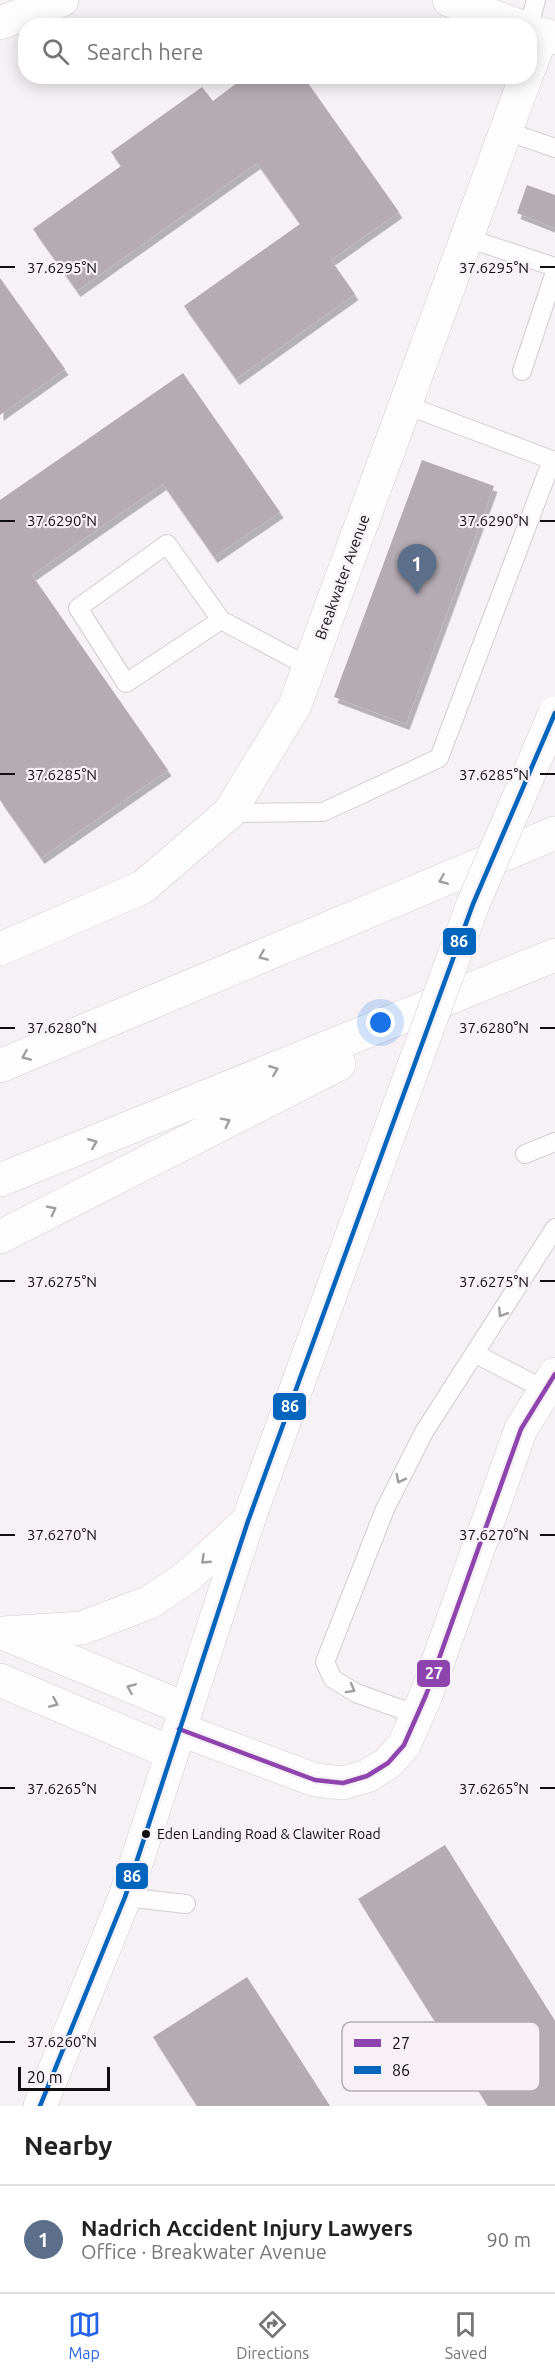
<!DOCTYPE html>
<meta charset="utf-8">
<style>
:root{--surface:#fff;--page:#f6f6f6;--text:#222;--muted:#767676;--line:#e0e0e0;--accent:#2563eb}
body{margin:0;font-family:Ubuntu,sans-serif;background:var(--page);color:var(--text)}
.scale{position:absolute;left:18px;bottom:15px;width:92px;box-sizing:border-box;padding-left:6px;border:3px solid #100e10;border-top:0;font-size:16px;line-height:21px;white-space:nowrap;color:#100e10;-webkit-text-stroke:4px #f7f0f6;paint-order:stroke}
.you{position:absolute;left:381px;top:1023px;width:21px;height:21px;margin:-15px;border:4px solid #fff;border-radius:50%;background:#1a73e8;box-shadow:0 0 0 9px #1a73e833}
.badge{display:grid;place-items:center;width:39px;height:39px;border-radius:50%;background:var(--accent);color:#fff;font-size:20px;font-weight:700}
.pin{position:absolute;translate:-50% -50px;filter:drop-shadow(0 2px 3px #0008)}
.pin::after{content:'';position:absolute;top:32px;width:21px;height:18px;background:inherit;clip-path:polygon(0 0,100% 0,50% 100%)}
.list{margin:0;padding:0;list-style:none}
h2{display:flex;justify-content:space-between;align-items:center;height:78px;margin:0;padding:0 24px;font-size:26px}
h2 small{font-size:20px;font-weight:400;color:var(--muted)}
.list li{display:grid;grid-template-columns:39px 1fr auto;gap:18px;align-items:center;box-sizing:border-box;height:108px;padding:0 24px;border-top:2px solid var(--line)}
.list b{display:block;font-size:22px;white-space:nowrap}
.list p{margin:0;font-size:20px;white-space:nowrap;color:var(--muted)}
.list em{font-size:20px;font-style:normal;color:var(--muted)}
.icon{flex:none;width:33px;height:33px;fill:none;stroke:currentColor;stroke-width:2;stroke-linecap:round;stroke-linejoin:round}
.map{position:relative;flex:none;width:555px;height:2106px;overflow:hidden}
.search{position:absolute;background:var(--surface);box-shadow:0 3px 15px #0003;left:18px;right:18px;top:18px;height:66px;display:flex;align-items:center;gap:15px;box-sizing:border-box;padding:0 21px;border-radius:24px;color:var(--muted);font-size:22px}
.sheet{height:186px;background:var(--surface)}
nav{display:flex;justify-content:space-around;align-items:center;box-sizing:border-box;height:84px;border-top:2px solid var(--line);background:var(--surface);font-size:16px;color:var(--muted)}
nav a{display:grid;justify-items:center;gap:3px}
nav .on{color:var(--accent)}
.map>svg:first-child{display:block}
.building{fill:#b5abb3;filter:url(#shadow)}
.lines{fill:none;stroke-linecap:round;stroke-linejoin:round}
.service-casing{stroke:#d1cdd0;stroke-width:20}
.minor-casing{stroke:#d1cdd0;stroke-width:34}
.tertiary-casing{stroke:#d1cdd0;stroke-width:34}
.motorway-casing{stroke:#d1cdd0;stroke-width:34}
.service{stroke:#fefdfe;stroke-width:18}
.minor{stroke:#fefdfe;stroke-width:33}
.tertiary{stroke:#fefdfe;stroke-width:33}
.motorway{stroke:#fefdfe;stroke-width:33}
.tertiary-bridge-casing{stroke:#d1cdd0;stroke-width:34;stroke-linecap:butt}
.tertiary-bridge{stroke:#fefdfe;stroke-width:33}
.bus-1-casing{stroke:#f7f0f6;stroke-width:9}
.bus-2-casing{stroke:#f7f0f6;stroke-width:9}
.bus-1{stroke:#8e44ad;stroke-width:4.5}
.bus-2{stroke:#0065bd;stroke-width:4.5}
.oneway{stroke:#9f9d9f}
.ticks{fill:none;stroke:#100e10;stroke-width:2}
.bus-dot{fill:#100e10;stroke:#f7f0f6;stroke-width:2}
.labels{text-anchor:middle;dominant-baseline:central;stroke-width:4.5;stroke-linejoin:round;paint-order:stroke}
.bus-label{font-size:14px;fill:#100e10;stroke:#f7f0f6;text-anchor:start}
.street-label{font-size:15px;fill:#100e10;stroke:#f7f0f6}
.key{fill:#f7f0f6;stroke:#b2acb1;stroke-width:1.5}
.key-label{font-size:16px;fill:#100e10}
.ticks-label{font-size:15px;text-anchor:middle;fill:#100e10;stroke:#f7f0f6;stroke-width:4.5;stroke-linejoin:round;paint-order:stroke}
.line-badge{stroke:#f7f0f6;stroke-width:2}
.badge-label{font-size:16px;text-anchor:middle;font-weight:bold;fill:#fff}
</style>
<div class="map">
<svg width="555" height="2106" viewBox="0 0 555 2106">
<defs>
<filter id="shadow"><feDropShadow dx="3.5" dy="6" stdDeviation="0" flood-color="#0004"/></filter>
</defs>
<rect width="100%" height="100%" fill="#f6f1f5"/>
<path class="building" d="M246 76H303L399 212 331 260 355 294 236 379 184 306 300 224 257 163 77 291 33 229 121 166 111 152 202 87 213 101Z
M527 185 555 195V228L517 213Z
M0 278 65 369 0 415Z
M183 373 280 512 214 557 163 484 32 575 168 770 41 858 0 800V500Z
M422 460 494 486 406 724 334 697Z
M445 1845 555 2021V2106H488L358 1899Z
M247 1977 330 2106H197L153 2037Z"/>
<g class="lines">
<g class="service-casing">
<path id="service" d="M529 26 536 0
M506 131 555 148
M467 238 555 267
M522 371 555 272
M221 620 126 683 78 608 167 544 221 620 309 667
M229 813 323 812 439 758 552 460 406 405
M525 1154 555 1142
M476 1354 545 1390
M417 1715 356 1693 333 1679 325 1662 385 1509 424 1432 555 1228
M125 1897 186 1904"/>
</g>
<g class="minor-casing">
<path id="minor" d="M449 0 519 26
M0 23 62 0
M179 1729 315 1780 343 1783 367 1776 388 1763 404 1745 426 1695 521 1429 555 1374"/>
</g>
<g class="tertiary-casing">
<path id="tertiary" d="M530 67 542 34 555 38
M0 949 143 887 229 813 295 705 526 76
M40 2106 125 1897 248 1521 372 1180"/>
</g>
<g class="motorway-casing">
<path id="motorway" d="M0 1066 555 833
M0 1180 555 955
M0 1237 339 1064
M3 1633 82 1628 150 1602 187 1577 248 1521
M10 1636 186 1709
M0 1680 172 1753"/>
</g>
<use href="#service" class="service"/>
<use href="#minor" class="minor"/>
<use href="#tertiary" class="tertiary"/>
<use href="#motorway" class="motorway"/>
<g class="tertiary-bridge-casing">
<path id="tertiary-bridge" d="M372 1180 473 904 555 713"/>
</g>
<use href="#tertiary-bridge" class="tertiary-bridge"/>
<g class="bus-1-casing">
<path id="bus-1" d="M179 1729 315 1780 343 1783 367 1776 388 1763 404 1745 426 1695 521 1429 555 1374"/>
</g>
<g class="bus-2-casing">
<path id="bus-2" d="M40 2106 125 1897 248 1521 473 904 555 713"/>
</g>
<use href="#bus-1" class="bus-1"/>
<use href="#bus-2" class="bus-2"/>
</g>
<defs><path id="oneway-chevron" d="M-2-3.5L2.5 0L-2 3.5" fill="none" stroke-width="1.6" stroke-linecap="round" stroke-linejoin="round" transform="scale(1.5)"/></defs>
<g class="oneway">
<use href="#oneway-chevron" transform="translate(443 880) rotate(157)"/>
<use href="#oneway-chevron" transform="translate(263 956) rotate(157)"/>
<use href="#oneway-chevron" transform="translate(26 1056) rotate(157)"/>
<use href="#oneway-chevron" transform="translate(274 1070) rotate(-22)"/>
<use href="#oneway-chevron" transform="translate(226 1122) rotate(-27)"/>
<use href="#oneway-chevron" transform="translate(93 1143) rotate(-22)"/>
<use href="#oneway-chevron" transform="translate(52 1210) rotate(-27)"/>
<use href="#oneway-chevron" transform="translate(502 1313) rotate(122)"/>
<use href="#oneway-chevron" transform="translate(400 1479) rotate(117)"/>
<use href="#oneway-chevron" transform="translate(205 1560) rotate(137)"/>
<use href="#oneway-chevron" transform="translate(131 1688) rotate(-157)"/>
<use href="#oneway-chevron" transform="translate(351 1689) rotate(29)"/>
<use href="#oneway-chevron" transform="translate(54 1703) rotate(23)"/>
</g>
<path class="ticks" d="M0 267H15M540 267H555M0 521H15M540 521H555M0 774H15M540 774H555M0 1028H15M540 1028H555M0 1281H15M540 1281H555M0 1535H15M540 1535H555M0 1788H15M540 1788H555M0 2042H15"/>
<circle class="bus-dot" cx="146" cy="1834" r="5"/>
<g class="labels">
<g class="bus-label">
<text x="157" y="1834">Eden Landing Road &amp; Clawiter Road</text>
</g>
<g class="street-label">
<text transform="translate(342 577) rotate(-70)">Breakwater Avenue</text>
</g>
</g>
<rect x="342" y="2022" width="198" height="69" rx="9" class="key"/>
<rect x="354" y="2039" width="27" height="8" fill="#8e44ad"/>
<rect x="354" y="2066" width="27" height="8" fill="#0065bd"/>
<g class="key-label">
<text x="392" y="2049">27</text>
<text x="392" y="2076">86</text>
</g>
<g class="ticks-label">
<text x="62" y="273">37.6295°N</text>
<text x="494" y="273">37.6295°N</text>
<text x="62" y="526">37.6290°N</text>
<text x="494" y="526">37.6290°N</text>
<text x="62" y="780">37.6285°N</text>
<text x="494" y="780">37.6285°N</text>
<text x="62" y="1033">37.6280°N</text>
<text x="494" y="1033">37.6280°N</text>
<text x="62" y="1287">37.6275°N</text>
<text x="494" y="1287">37.6275°N</text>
<text x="62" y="1540">37.6270°N</text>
<text x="494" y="1540">37.6270°N</text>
<text x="62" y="1794">37.6265°N</text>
<text x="494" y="1794">37.6265°N</text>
<text x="62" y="2047">37.6260°N</text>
</g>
<g class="line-badge">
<rect x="442" y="927" width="35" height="29" rx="6" fill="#0065bd"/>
<rect x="272" y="1392" width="35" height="29" rx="6" fill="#0065bd"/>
<rect x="416" y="1659" width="35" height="29" rx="6" fill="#8e44ad"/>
<rect x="115" y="1862" width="34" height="28" rx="6" fill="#0065bd"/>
</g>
<g class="badge-label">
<text x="459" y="947">86</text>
<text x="290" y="1412">86</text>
<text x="434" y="1679">27</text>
<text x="132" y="1882">86</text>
</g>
</svg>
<div class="scale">20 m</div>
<div class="you"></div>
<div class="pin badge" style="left:417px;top:594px;background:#5c6f8a">1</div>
<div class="search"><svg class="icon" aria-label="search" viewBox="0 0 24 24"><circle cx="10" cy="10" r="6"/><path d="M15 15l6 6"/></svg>Search here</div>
</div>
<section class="sheet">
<h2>Nearby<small></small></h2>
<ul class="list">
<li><span class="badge" style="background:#5c6f8a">1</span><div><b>Nadrich Accident Injury Lawyers</b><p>Office · Breakwater Avenue</p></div><em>90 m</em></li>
</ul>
</section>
<nav>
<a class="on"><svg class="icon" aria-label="map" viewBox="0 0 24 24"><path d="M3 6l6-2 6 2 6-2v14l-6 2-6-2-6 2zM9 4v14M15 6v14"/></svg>Map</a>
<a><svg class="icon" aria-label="directions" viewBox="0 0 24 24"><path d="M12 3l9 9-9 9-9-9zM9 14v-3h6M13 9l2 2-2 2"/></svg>Directions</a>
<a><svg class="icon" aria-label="saved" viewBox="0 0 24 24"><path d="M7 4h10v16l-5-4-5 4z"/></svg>Saved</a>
</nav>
